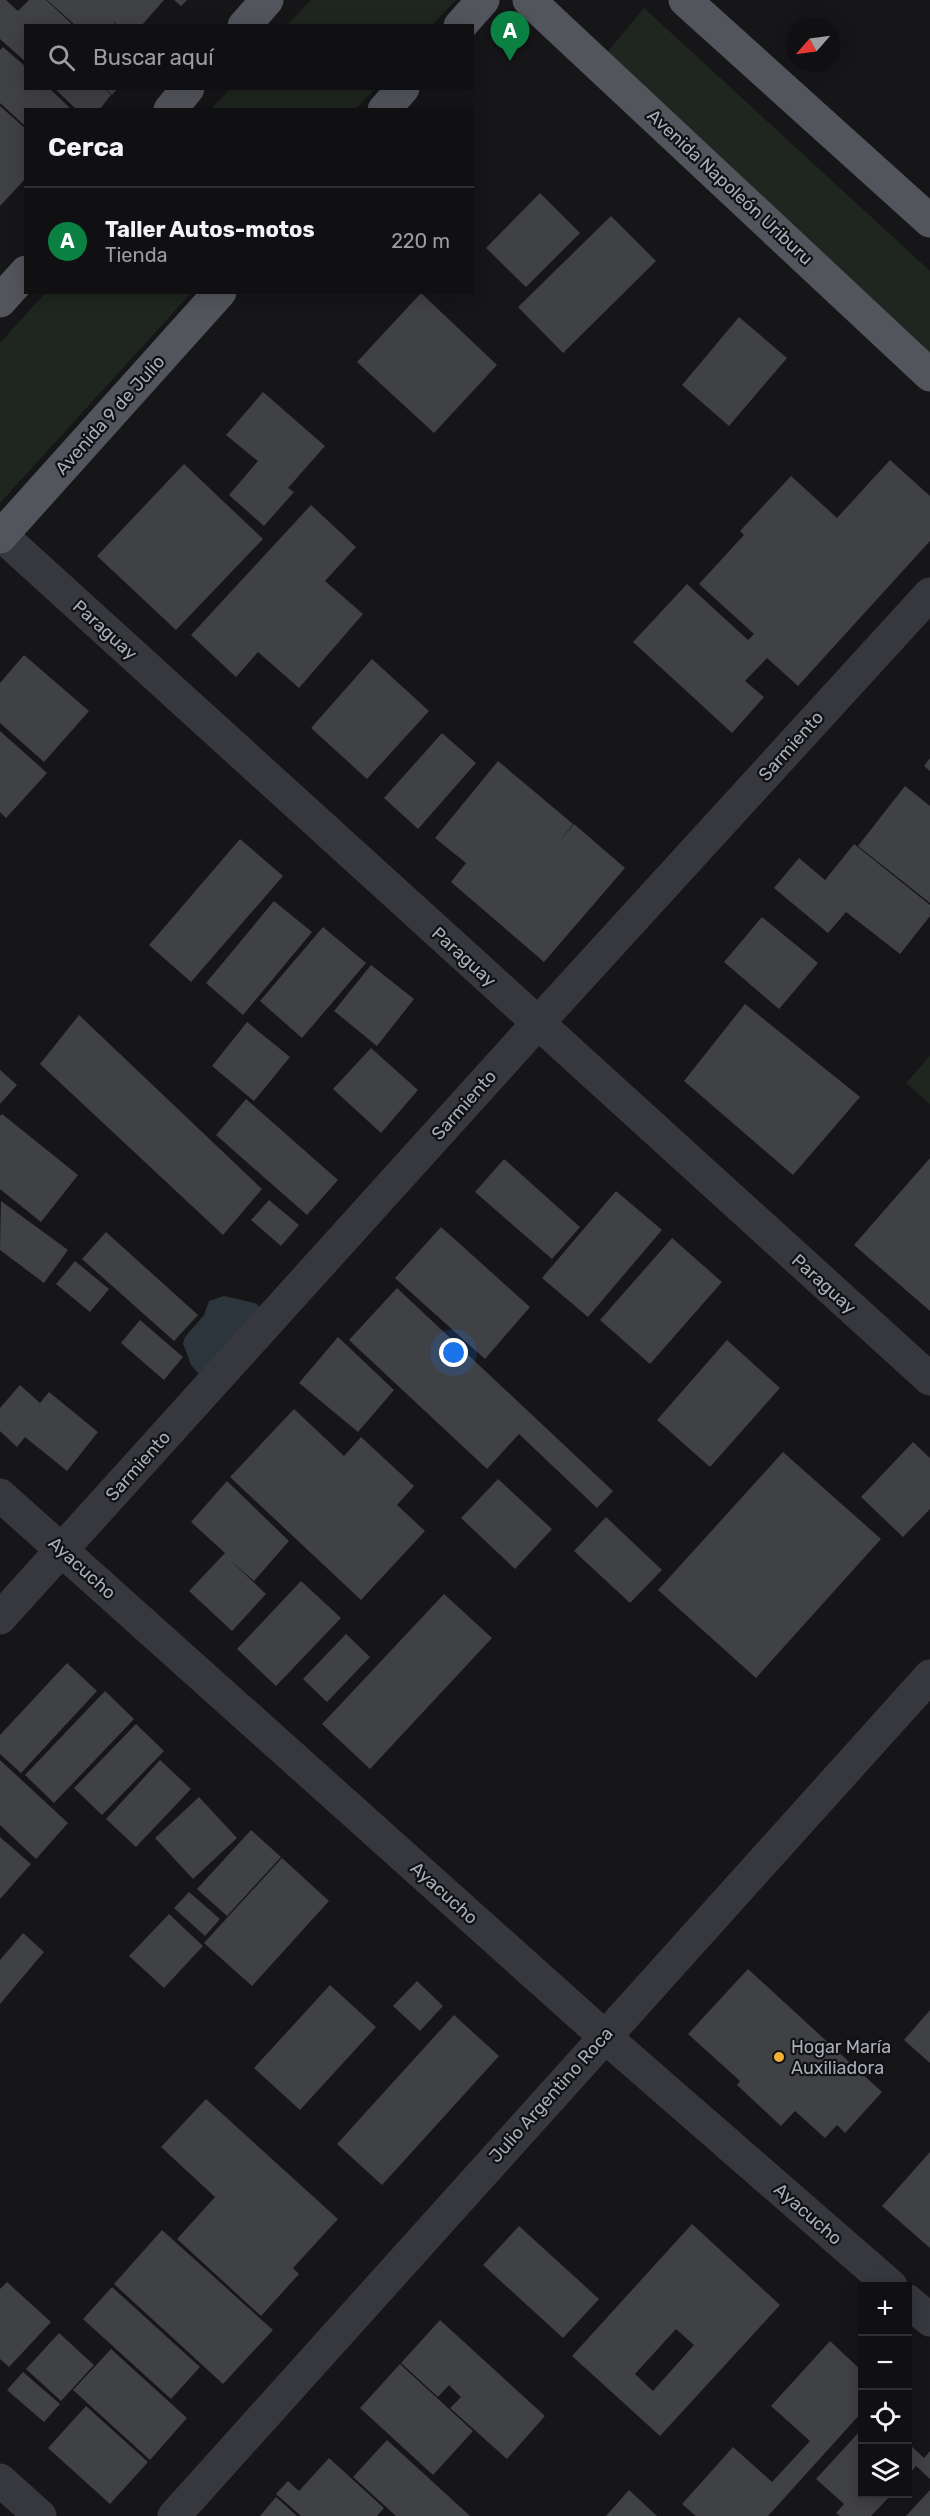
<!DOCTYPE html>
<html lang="es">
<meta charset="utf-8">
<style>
:root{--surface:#101012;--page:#19191b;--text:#f1f3f6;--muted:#9c9d9f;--line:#303032;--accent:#0b8043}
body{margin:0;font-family:Rubik,sans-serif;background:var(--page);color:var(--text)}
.controls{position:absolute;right:18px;bottom:18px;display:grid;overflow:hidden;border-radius:0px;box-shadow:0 3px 15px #0003}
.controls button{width:54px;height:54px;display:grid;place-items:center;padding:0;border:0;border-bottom:2px solid var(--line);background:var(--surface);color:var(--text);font:30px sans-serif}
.compass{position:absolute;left:786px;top:18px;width:54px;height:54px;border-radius:50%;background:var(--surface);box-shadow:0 3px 15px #0003;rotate:242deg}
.you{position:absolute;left:454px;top:1353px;width:21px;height:21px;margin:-15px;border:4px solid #fff;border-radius:50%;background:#1a73e8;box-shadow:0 0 0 9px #1a73e833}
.badge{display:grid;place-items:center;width:39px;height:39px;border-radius:50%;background:var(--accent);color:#fff;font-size:20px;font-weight:700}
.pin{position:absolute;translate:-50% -50px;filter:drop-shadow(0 2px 3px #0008)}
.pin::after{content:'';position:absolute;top:32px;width:21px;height:18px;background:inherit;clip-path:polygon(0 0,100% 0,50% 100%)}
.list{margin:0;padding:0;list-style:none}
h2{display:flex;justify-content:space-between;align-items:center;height:78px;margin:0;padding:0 24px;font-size:26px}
h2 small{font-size:20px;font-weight:400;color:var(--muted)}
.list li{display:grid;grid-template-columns:39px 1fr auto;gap:18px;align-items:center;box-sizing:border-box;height:108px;padding:0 24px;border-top:2px solid var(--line)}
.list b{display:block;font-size:22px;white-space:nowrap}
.list p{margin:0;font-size:20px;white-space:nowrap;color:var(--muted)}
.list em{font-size:20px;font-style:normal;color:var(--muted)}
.icon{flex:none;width:33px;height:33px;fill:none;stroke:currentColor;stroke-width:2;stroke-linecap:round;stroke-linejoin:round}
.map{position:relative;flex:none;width:930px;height:2516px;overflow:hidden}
.search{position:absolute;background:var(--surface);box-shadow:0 3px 15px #0003;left:24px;top:24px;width:450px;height:66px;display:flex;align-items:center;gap:15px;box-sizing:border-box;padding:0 21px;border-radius:0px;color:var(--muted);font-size:22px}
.panel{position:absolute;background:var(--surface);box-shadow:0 3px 15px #0003;left:24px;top:108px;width:450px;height:186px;border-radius:0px}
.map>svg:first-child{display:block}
.green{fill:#1e261f}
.water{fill:#2c353c}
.building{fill:#404145;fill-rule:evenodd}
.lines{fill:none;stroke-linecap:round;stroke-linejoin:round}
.minor{stroke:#37383d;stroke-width:33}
.major{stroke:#53555c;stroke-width:33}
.poi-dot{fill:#f2b134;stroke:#111113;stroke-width:2}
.labels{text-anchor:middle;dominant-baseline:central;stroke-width:4.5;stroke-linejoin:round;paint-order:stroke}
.street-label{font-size:18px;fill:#a8adb8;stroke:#111113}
.poi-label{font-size:18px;fill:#a8adb8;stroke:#111113;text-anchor:start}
</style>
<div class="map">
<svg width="930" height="2516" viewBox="0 0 930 2516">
<rect width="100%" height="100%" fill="#161618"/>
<path class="green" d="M311 0H456L432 25H287Z
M644 8 930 271V357L601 60Z
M230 89V88L375 89 356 109H211Z
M46 292 191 293 0 503V343Z
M930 1056V1104L906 1083Z"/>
<path class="water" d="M224 1296 255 1303 264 1310 206 1382 191 1365 183 1343 185 1337 204 1315 209 1301Z"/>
<path class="building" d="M0 0H6L18 11 29 0H46L74 26H26V62L0 39Z
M47 0H164L141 26H119L113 21 117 26H76Z
M174 0H187L181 6Z
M3 47 26 67V88H49L72 110H26L24 125 0 103V50Z
M54 88H104L111 95 99 110H77Z
M105 88H118L112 95Z
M0 106 26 129V178L0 206Z
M540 193 580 233 526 287 486 248Z
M611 216 656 261 563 353 518 307Z
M421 293 497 365 434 433 357 362Z
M739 317 787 358 729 426 682 385Z
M263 392 325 446 288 488 294 492 264 526 229 495 258 461 226 435Z
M890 460 930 496V541L798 686 767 658 745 681 764 697 732 733 633 642 687 584 748 640 754 634 699 584 744 535 740 531 791 476 837 518Z
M184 464 263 539 176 630 97 556Z
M311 505 356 547 325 581 363 614 299 688 258 652 236 677 191 635Z
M24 655 89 711 44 762 0 723V683Z
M372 659 429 711 367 779 311 728Z
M0 731 47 773 6 818 0 812Z
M442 733 476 763 418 829 384 798Z
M930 758V771L924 766Z
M498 761 573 824 558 843 574 824 625 868 544 962 451 882 466 863 435 838Z
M905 786 930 806V903L858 846Z
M240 839 283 876 191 982 149 945Z
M854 844 930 905V916L900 954 846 912 828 933 774 888 799 858 825 880Z
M274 901 312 932 243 1015 206 983Z
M762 917 818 963 779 1009 724 962Z
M323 927 366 963 302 1038 260 1001Z
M371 965 414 999 377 1046 334 1011Z
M745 1004 860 1097 793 1175 684 1081Z
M79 1015 262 1189 223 1235 40 1064Z
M247 1022 290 1057 254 1101 212 1066Z
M371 1048 418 1090 381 1133 333 1089Z
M0 1070 17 1085 0 1104Z
M246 1099 338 1180 307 1215 216 1135Z
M2 1114 78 1175 41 1222 0 1189V1116Z
M930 1158V1311L854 1245Z
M504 1159 580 1227 552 1259 475 1192Z
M616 1191 662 1230 588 1317 542 1278Z
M269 1200 299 1225 281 1246 251 1220Z
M1 1201 68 1250 44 1283 0 1250Z
M441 1227 530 1307 485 1359 395 1278Z
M106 1232 198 1315 174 1341 82 1259Z
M672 1238 722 1282 650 1364 600 1320Z
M75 1261 109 1289 90 1312 56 1284Z
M397 1288 613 1491 597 1508 519 1434 487 1469 349 1340Z
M140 1320 183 1357 164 1380 121 1343Z
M338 1337 394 1390 358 1432 299 1383Z
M727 1340 780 1388 710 1467 657 1420Z
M20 1385 40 1403 49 1392 98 1432 67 1471 25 1437 17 1447 0 1431V1408Z
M294 1409 344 1456 361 1437 414 1486 397 1505 425 1531 361 1600 230 1477Z
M913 1442 930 1458V1509L903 1537 861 1497Z
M783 1452 881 1539 756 1678 658 1590Z
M498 1479 552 1529 515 1569 461 1518Z
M227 1481 289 1541 254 1581 230 1560 266 1594 232 1631 189 1591 225 1553 191 1522Z
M606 1517 662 1570 630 1603 574 1551Z
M301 1581 341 1618 276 1686 237 1649Z
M444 1594 492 1638 370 1769 322 1724Z
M346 1634 370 1657 327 1702 303 1679Z
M67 1663 97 1691 21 1773 0 1754V1735Z
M105 1691 134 1719 54 1803 25 1775Z
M136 1724 164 1751 102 1815 74 1788Z
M0 1760 68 1823 36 1859 0 1825Z
M160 1760 191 1789 136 1847 106 1819Z
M199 1797 237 1838 193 1879 155 1838Z
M251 1830 281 1857 227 1916 197 1889Z
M0 1837 31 1864 0 1899Z
M282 1858 329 1901 252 1986 204 1943Z
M189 1892 220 1919 205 1936 174 1908Z
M169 1914 203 1946 164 1988 129 1956Z
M23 1933 44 1952 0 2004V1960Z
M748 1969 882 2092 845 2133 837 2125 825 2138 795 2111 781 2126 737 2085 740 2081 688 2034Z
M417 1981 443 2006 420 2031 393 2006Z
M330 1985 376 2027 300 2110 254 2068Z
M930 2010V2063L904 2040Z
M454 2015 499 2056 382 2185 337 2144Z
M206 2099 338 2219 293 2268 299 2274 261 2316 177 2239 215 2197 161 2147Z
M930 2152V2248L882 2206Z
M692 2224 780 2305 660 2436 572 2356ZM676 2329 694 2345 653 2391 635 2374Z
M519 2226 599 2299 563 2338 483 2265Z
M162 2230 273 2330 223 2384 114 2284Z
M7 2282 51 2322 9 2367 0 2359V2289Z
M112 2287 200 2367 171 2399 83 2319Z
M440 2320 545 2416 507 2459 450 2408 461 2397 449 2385 438 2397 401 2363Z
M59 2333 94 2365 61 2401 26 2369Z
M830 2341 862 2371V2412L768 2516H696L682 2504 733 2447 772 2482 810 2441 771 2406Z
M111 2349 187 2418 150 2460 73 2390Z
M400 2364 473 2431 433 2475 360 2408Z
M23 2372 60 2404 44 2422 7 2390Z
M86 2406 148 2462 110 2504 48 2448Z
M860 2431 862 2433V2494H892L871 2516H840L836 2513 844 2504 816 2479Z
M387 2440 470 2516H396L353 2477Z
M908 2443 924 2458 930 2451V2479L916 2466 908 2476Z
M329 2458 384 2508 377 2516H301L276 2494 288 2481 299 2491Z
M629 2490 657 2516H606Z
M930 2490V2516H906Z
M276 2497 297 2516H260Z"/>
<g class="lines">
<path class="minor" d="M0 534 930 1379
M0 1495 604 2036 891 2286
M0 1618 537 1024 930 594
M908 2301 930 2320
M0 2480 40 2516
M174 2516 930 1676"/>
<path class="major" d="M529 0 930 375
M685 0 930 221
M244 26 267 0
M460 26 483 0
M170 110 188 88
M384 110 403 88
M0 301 26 272
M0 537 220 292"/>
</g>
<circle class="poi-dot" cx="779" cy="2057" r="6"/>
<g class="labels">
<g class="street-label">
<text transform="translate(730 187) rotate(43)">Avenida Napoleón Uriburu</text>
<text transform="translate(110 415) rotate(-48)">Avenida 9 de Julio</text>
<text transform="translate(105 630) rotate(42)">Paraguay</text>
<text transform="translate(791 746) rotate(-48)">Sarmiento</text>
<text transform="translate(464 957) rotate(42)">Paraguay</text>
<text transform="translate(464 1105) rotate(-48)">Sarmiento</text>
<text transform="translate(824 1284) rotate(42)">Paraguay</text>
<text transform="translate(138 1466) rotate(-48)">Sarmiento</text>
<text transform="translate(82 1568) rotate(42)">Ayacucho</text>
<text transform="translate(444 1893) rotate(42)">Ayacucho</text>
<text transform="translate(551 2095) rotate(-48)">Julio Argentino Roca</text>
<text transform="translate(808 2214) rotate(41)">Ayacucho</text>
</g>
<g class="poi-label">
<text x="791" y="2047">Hogar María<tspan x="791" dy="21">Auxiliadora</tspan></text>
</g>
</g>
</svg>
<div class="controls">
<button>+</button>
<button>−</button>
<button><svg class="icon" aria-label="locate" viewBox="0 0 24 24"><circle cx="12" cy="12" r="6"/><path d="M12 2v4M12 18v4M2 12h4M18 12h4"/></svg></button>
<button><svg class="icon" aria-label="layers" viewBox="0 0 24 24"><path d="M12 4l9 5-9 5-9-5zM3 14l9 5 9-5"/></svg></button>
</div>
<svg class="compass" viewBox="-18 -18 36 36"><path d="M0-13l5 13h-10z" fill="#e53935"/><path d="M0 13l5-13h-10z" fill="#9c9d9f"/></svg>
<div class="you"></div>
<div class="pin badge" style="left:510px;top:61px">A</div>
<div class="search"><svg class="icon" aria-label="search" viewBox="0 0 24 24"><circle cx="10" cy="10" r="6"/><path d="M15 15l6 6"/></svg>Buscar aquí</div>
<section class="panel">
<h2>Cerca<small></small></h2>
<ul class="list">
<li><span class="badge">A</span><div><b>Taller Autos-motos</b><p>Tienda</p></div><em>220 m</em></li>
</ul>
</section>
</div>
